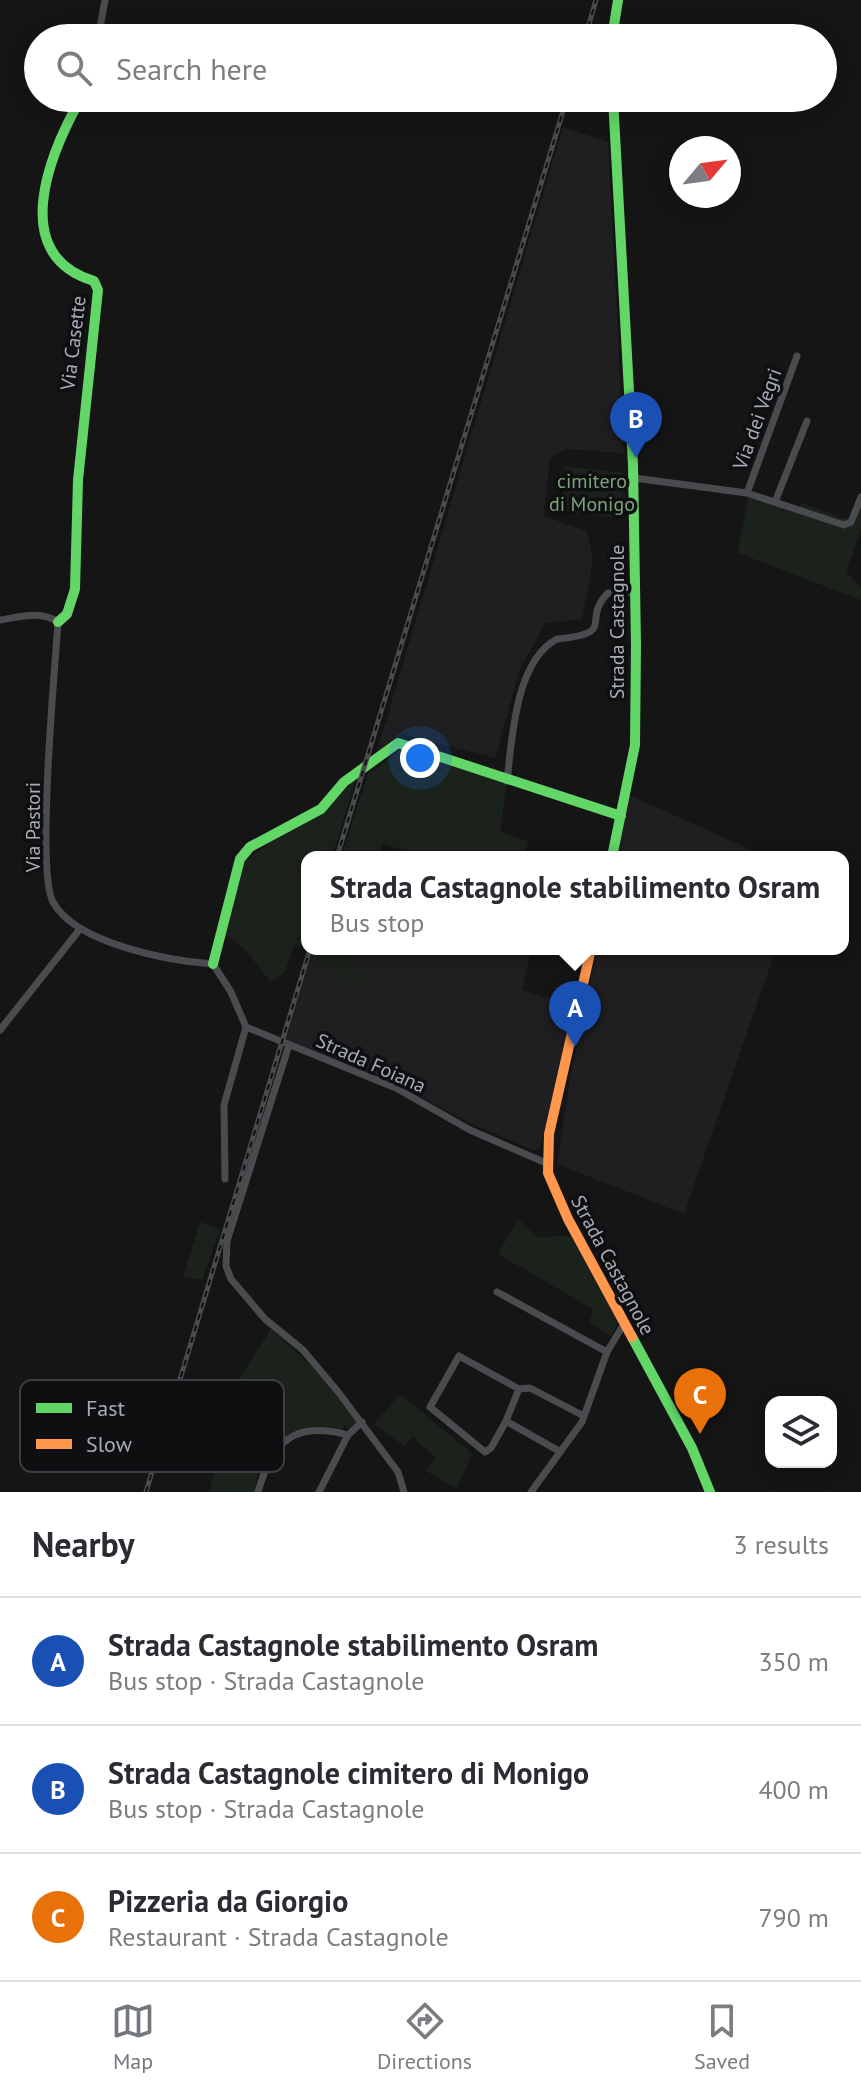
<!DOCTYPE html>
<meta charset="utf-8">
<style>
:root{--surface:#fff;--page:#f7f7f7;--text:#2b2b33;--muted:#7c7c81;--line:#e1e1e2;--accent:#73787e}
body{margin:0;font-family:"PT Sans",sans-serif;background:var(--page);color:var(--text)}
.controls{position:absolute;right:24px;bottom:24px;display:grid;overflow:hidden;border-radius:16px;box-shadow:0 4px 20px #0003}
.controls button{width:72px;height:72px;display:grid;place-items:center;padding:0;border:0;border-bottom:2px solid var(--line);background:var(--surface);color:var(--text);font:40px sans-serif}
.compass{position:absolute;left:669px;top:136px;width:72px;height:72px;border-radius:50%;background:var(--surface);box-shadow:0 4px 20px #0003;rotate:61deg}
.you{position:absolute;left:420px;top:758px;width:28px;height:28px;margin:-20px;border:6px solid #fff;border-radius:50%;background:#1a73e8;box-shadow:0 0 0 12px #1a73e833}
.badge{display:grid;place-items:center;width:52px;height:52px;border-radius:50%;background:var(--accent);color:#fff;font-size:26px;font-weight:700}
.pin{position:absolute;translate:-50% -66px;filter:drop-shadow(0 2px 4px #0008)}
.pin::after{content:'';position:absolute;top:42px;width:28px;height:24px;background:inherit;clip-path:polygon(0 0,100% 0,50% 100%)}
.popup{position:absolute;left:301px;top:851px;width:548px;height:104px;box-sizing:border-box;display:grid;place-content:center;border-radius:16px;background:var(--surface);filter:drop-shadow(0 2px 6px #0005);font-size:26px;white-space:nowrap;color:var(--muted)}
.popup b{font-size:30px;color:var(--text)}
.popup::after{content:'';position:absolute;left:50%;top:100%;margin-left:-16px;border:16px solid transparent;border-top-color:var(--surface)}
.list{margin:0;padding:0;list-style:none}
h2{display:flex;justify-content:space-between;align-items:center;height:104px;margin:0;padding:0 32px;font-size:34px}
h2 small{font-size:26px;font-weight:400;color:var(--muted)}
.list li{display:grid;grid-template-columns:52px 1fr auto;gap:24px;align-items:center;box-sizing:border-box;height:128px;padding:0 32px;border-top:2px solid var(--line)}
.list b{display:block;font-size:30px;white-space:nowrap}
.list p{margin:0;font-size:26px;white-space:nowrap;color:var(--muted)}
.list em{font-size:26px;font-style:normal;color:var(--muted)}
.icon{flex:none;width:44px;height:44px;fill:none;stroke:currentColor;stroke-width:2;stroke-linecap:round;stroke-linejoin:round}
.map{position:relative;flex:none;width:861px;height:1492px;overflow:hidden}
.search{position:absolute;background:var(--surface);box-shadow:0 4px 20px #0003;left:24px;right:24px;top:24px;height:88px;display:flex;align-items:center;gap:20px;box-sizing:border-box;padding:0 28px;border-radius:44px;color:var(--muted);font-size:30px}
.sheet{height:488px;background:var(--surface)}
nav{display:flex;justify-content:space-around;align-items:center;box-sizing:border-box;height:112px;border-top:2px solid var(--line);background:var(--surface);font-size:22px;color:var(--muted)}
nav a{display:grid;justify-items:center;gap:4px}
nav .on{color:var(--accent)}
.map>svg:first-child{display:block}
.built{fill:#1f1f21}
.green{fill:#1b221b}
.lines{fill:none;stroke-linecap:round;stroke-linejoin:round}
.street{stroke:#494b4e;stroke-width:7}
.fast{stroke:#63d668;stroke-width:10}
.slow{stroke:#ff974d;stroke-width:10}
.rail-casing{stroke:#494b4d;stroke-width:5}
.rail{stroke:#0f0f11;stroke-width:2;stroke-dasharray:6;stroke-linecap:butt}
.labels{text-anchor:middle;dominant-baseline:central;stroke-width:7;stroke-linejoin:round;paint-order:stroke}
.street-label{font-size:20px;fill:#a5adb7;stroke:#0f0f11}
.park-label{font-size:20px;fill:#7da37b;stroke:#0f0f11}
.key{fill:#0f0f11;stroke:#3c3e43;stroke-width:2}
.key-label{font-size:22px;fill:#a5adb7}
</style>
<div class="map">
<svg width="861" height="1492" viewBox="0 0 861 1492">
<rect width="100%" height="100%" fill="#151515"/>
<path class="built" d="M563 127 608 142 624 453 567 449 550 458 543 516 587 531 593 559 582 619 545 623 519 671 495 758 402 734 377 751Z
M629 795 750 849 764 857H616Z
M360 949H531L522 990 572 1005 568 1035 540 1148 535 1151 468 1122 399 1085 285 1040 308 961 331 967 329 978 356 971Z
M597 949H776L684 1214 557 1164 570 1079Z
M278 1047 282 1048 148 1492H143Z"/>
<path class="green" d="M565 466 624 473 621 518 560 511Z
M748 497 800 507 801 503 852 521 861 499V529L846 572 861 588V600L738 553Z
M406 745 507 781 500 832 528 841 524 857H424L383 844 380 857H341L368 774Z
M356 778 332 857H307L304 947 294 945 285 972 271 982 246 951 225 933 244 862 271 841 322 815Z
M312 949H360L356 971 369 975 367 985 328 978 330 967 308 961Z
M518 1219 538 1237 571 1236 619 1321 611 1336 589 1322 593 1309 498 1254Z
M200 1222 220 1230 202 1280 183 1277Z
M271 1329 311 1366 358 1422 350 1430 345 1426 340 1430C309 1422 282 1434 263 1458L210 1429 212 1421Z
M400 1394 472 1453 457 1489 425 1470 436 1458 413 1437 404 1446 374 1424Z
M218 1442 259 1462 255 1492H210Z"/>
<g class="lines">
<path class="street" d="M98 38 105 0
M634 478 747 493 844 525 851 522 861 497
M747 493 797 356
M775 502 807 421
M0 620C19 617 41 610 58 622 55 668 36 871 53 902 76 944 170 961 213 964L231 992 246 1027 396 1088 470 1130 546 1163
M507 781C512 740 515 661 557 639 619 633 580 621 608 593L636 592
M0 1030 80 929
M289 1045 227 1241 226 1266 231 1279 265 1319 303 1350 339 1393 398 1472 404 1492
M225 1179 224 1105 246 1027
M497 1292 607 1352
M519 1389 530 1388 584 1416
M506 1421 491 1448 485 1452 430 1407 459 1356 519 1389 506 1421 559 1451
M258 1492C272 1442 294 1420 348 1435
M319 1492 348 1435 362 1422
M531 1492 582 1422 607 1352 624 1324"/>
<path class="fast" d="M612 38 618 0
M58 622 67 614 75 589 78 480 98 290 94 281C7 255 50 153 81 98
M612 857 635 745 636 645 633 465 613 98
M213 964 240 859 250 847 321 809 344 782 398 743 621 816
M632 1337 692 1448 710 1492"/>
<path class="slow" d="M591 949 549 1134 548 1173 568 1219 632 1337"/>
<g class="rail-casing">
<path id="rail" d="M585 38 596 0
M337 857 567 98
M146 1492 310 949"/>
</g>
<use href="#rail" class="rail"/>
</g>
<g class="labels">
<g class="street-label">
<text transform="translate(73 343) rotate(-83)">Via Casette</text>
<text transform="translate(757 419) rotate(-70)">Via dei Vegri</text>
<text transform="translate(617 622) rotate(-90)">Strada Castagnole</text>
<text transform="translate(33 827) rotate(-90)">Via Pastori</text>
<text transform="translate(371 1063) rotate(24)">Strada Foiana</text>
<text transform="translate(613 1265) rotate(62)">Strada Castagnole</text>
</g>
<g class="park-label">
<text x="592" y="481">cimitero<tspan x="592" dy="23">di Monigo</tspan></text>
</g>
</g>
<rect x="20" y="1380" width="264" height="92" rx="12" class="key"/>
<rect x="36" y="1403" width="36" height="10" fill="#63d668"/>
<rect x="36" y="1439" width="36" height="10" fill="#ff974d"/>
<g class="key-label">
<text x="86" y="1416">Fast</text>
<text x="86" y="1452">Slow</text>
</g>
</svg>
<div class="controls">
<button><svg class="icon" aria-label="layers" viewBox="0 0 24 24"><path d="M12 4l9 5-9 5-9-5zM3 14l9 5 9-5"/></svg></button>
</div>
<svg class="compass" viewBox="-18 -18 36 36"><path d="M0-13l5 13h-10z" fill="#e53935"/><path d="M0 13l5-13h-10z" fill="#7c7c81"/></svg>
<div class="you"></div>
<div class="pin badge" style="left:575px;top:1047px;background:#1a4fb4">A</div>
<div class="popup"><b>Strada Castagnole stabilimento Osram</b>Bus stop</div>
<div class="pin badge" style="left:636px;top:458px;background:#1a4fb4">B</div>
<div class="pin badge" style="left:700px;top:1434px;background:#e8710a">C</div>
<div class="search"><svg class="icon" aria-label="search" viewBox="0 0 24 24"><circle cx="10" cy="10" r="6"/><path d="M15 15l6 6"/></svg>Search here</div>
</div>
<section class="sheet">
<h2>Nearby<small>3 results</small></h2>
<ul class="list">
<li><span class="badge" style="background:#1a4fb4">A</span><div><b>Strada Castagnole stabilimento Osram</b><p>Bus stop · Strada Castagnole</p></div><em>350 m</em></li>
<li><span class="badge" style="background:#1a4fb4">B</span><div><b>Strada Castagnole cimitero di Monigo</b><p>Bus stop · Strada Castagnole</p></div><em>400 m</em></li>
<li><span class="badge" style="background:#e8710a">C</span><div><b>Pizzeria da Giorgio</b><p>Restaurant · Strada Castagnole</p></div><em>790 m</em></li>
</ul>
</section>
<nav>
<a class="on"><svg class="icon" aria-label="map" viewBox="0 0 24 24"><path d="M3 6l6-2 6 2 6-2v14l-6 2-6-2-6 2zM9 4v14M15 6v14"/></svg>Map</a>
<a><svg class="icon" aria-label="directions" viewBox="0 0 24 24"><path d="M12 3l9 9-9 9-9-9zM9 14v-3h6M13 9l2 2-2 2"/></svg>Directions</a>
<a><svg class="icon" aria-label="saved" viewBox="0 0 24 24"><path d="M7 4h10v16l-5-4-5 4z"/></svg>Saved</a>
</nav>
